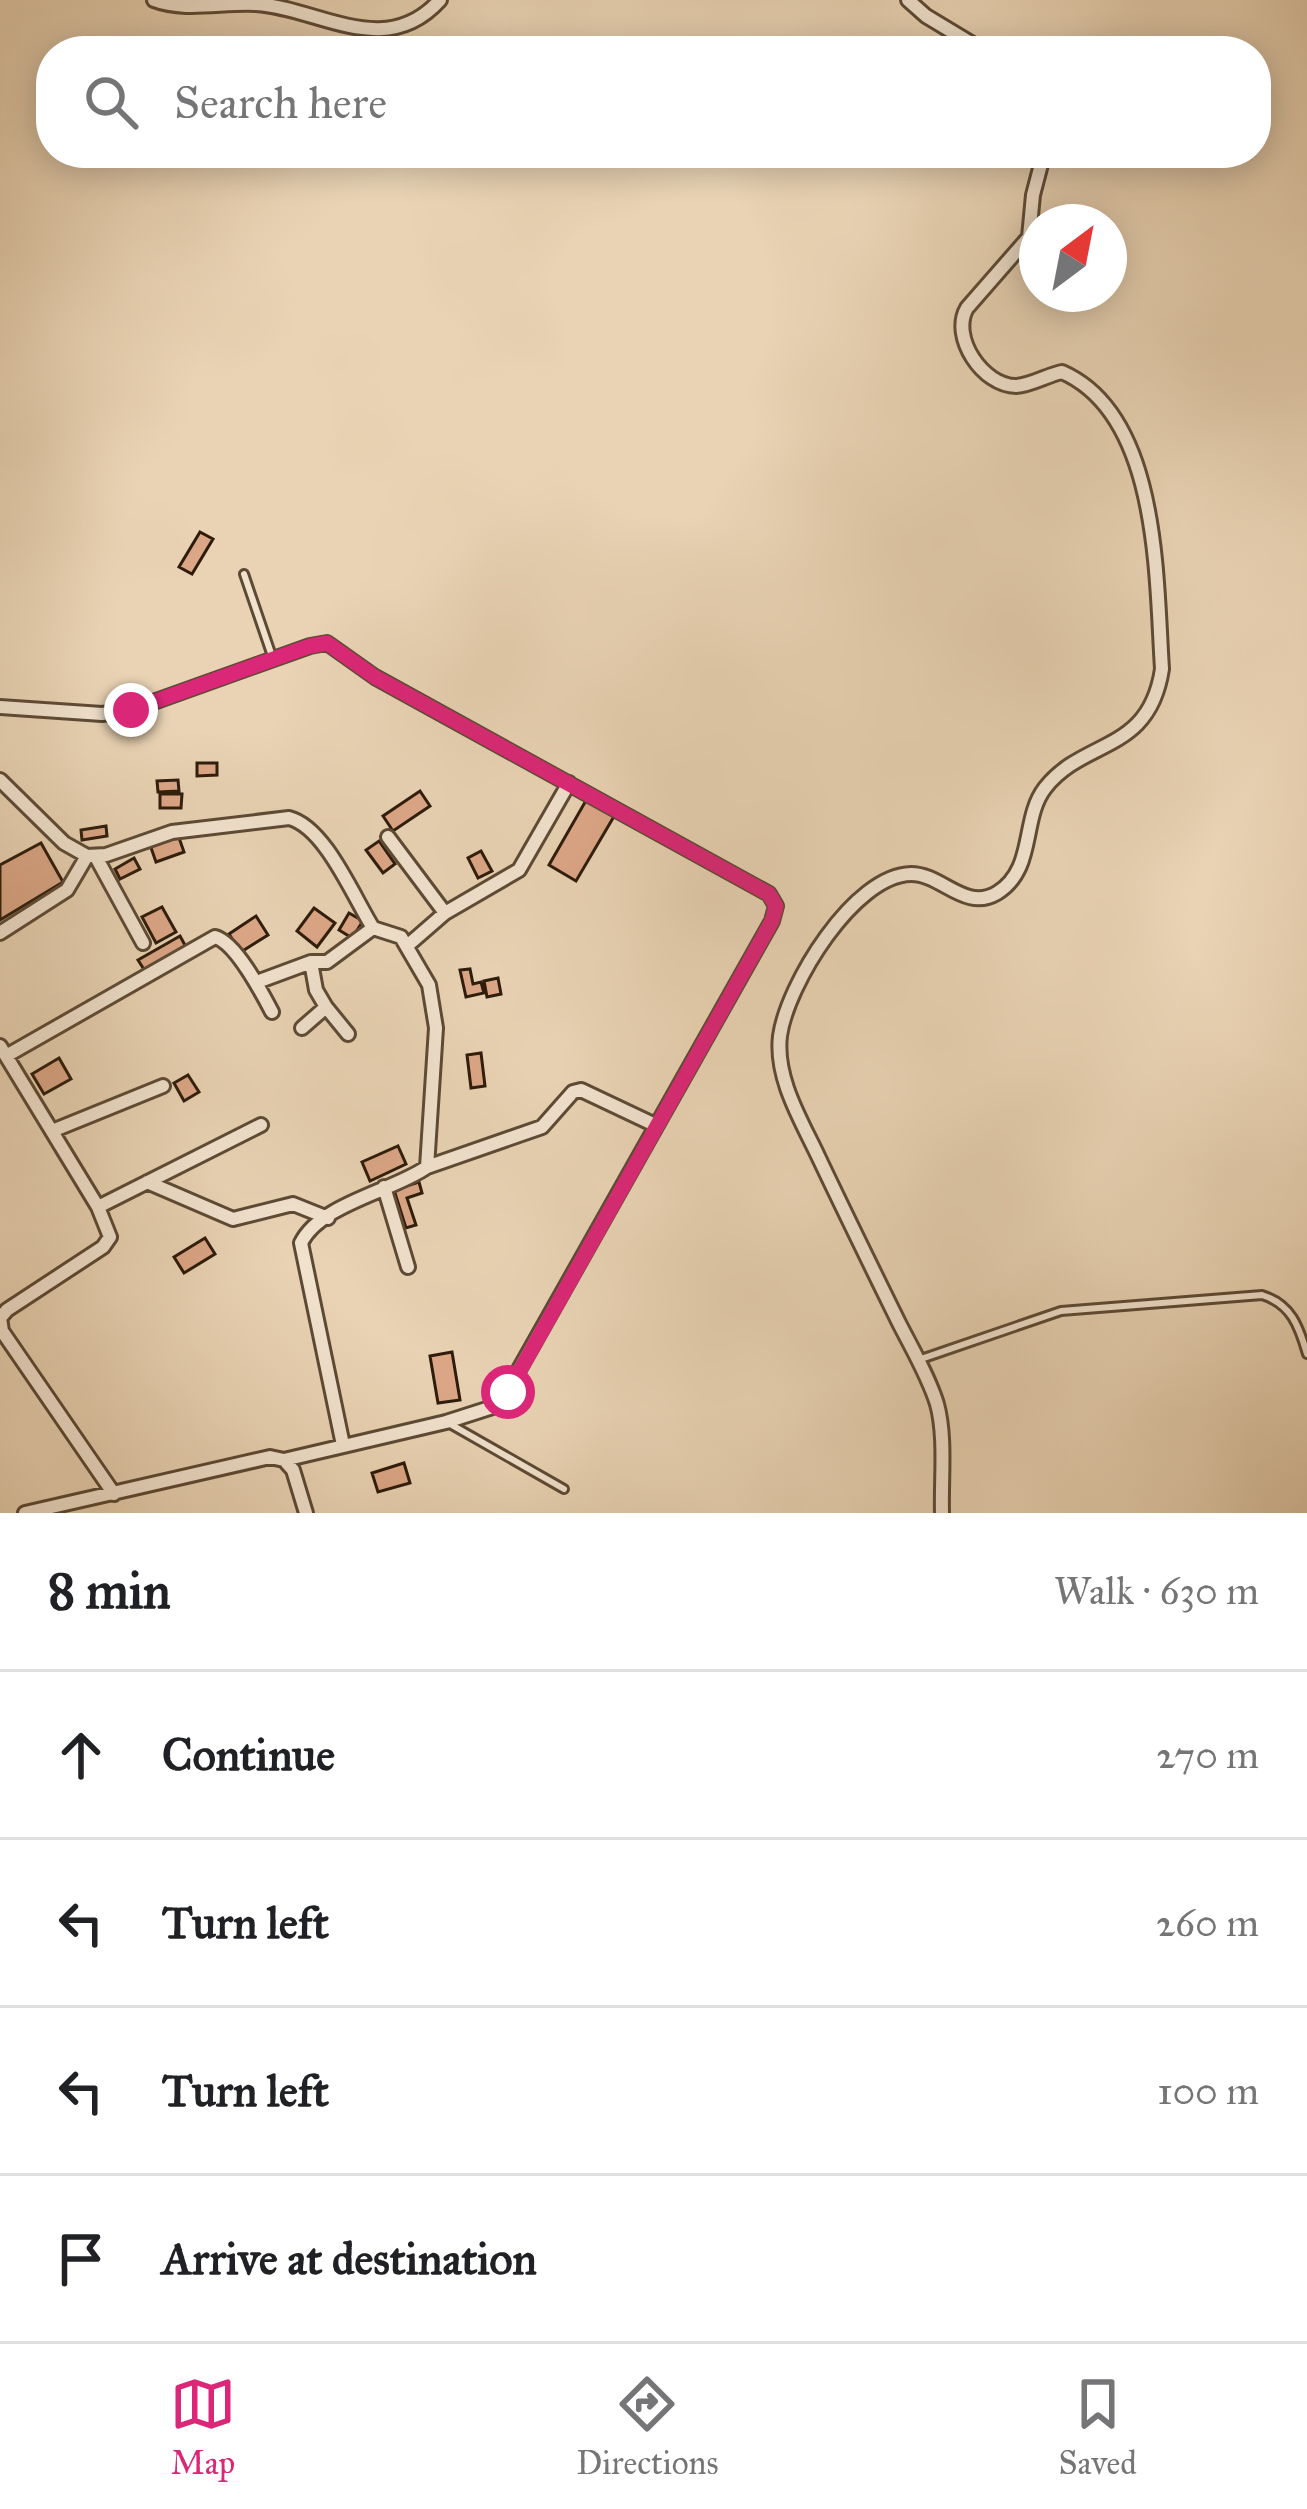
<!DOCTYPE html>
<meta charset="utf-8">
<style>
:root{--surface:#fff;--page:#f6f6f6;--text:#202124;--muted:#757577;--line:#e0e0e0;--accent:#db2777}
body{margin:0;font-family:"IM FELL Great Primer",serif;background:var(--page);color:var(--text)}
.compass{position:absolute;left:1019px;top:204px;width:108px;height:108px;border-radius:50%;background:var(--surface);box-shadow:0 6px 30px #0003;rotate:32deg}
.stop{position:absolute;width:36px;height:36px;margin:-27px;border:9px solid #db2777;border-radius:50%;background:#fff}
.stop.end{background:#db2777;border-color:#fff;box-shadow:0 3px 12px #0008}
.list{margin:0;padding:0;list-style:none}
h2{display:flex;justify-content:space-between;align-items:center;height:156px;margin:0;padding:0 48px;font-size:51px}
h2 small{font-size:39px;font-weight:400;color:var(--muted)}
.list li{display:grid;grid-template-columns:78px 1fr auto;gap:36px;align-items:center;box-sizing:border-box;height:168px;padding:0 48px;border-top:3px solid var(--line)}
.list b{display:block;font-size:45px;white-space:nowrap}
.list em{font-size:39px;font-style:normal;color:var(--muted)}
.icon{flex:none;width:66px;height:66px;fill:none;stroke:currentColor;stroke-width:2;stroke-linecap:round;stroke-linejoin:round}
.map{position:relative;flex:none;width:1307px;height:1513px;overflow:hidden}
.search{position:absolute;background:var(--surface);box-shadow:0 6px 30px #0003;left:36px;right:36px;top:36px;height:132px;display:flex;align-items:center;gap:30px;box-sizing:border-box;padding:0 42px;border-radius:48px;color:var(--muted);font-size:45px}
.sheet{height:828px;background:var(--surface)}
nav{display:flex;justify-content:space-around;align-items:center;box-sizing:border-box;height:168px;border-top:3px solid var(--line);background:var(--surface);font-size:33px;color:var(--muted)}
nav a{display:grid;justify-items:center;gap:6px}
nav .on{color:var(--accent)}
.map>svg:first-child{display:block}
.building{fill:#dca787;stroke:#2e1c0b;stroke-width:3}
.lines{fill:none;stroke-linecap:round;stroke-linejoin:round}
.lane-casing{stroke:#5d4a35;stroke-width:12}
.street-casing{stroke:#5d4a35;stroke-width:18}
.lane{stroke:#f1e2ce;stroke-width:6}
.street{stroke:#f1e2ce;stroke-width:12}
.route{stroke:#db2777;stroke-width:15}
</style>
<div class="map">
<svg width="1307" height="1513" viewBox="0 0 1307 1513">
<rect width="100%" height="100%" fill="#e9d3b4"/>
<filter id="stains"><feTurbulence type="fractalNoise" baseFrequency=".00167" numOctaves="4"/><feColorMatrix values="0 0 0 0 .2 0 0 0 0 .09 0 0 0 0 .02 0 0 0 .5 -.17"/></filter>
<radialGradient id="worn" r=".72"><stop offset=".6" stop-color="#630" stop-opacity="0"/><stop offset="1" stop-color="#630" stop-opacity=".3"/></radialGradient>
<path class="building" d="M200 532 213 539 192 574 179 567Z
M197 763H217V775L197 776Z
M178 780 179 791 158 792 157 781Z
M420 791 430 806 393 831 383 816Z
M160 794H182L181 808H160Z
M588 797 616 813 576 881 549 865Z
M106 826 107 836 82 840 81 830Z
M177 832 184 852 156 862 149 842Z
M379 841 395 864 383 873 366 850Z
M41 843 63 882 0 920V865Z
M481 851 492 871 478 878 468 858Z
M134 858 140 869 120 879 115 869Z
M162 907 176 932 156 943 142 917Z
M314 908 335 923 317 947 297 931Z
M349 913 363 921 352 938 339 930Z
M256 916 268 935 241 952 229 934Z
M180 936 186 947 145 971 138 960Z
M470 969 473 984 481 982 484 993 466 997 460 970Z
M498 978 501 994 487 997 484 981Z
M481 1053 485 1086 471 1088 467 1055Z
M59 1058 71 1079 44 1094 32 1074Z
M188 1075 199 1092 184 1101 174 1083Z
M398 1146 406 1164 370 1181 362 1162Z
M419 1182 422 1193 407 1198 416 1225 406 1228 394 1190Z
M205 1238 215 1254 184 1273 174 1257Z
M452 1352 460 1400 438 1403 430 1356Z
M404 1463 410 1483 378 1492 372 1473Z"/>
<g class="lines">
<g class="lane-casing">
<path id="lane" d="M244 574 273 659
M921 1359 1061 1311 1262 1295C1291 1304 1299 1326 1307 1354
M450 1424 564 1489"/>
</g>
<g class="street-casing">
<path id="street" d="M154 0C185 12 223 2 256 4 319 8 385 61 440 0
M908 0 926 16 984 51
M0 707 102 714 131 710 310 646 327 643 375 677 769 894 776 906 772 921 499 1405 446 1422 284 1460
M0 780 64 843 87 856 106 855 172 832 289 818C325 827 353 896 373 928L401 937 429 985 436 1028 427 1167C393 1191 320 1204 301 1243L343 1445
M388 837 445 913
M96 857 143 943
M0 933 67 890 87 856
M407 946 445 913 519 870 569 783
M257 982 311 962H327L373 928
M326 1007 348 1034
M302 1028 326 1007 316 990 311 962
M0 1046 98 1207 110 1237 103 1247 7 1310 0 1318 2 1331 114 1494
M6 1056 215 937C236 943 261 991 272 1012
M52 1131 163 1086
M427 1167 542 1127 573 1092 581 1090 655 1125
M147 1182 233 1219 293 1204 328 1218
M384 1187 408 1267
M98 1207 261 1125
M25 1513 270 1457 284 1460 293 1470 306 1513
M942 1513C941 1479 946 1437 937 1404 928 1375 911 1347 898 1321 871 1266 844 1211 818 1156 801 1120 775 1078 780 1036 787 985 854 875 911 874 942 874 965 912 997 893 1036 869 1021 819 1045 788 1084 738 1149 754 1162 669 1156 579 1160 415 1062 372 1047 375 1032 385 1016 386 983 386 950 337 967 308L1029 237 1033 195 1044 153"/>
</g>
<use href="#lane" class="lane"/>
<use href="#street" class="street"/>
</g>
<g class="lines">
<path class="route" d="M131 710 310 646 327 643 375 677 769 894 776 906 772 921 508 1392"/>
</g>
<rect width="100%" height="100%" filter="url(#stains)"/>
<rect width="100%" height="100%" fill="url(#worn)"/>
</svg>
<svg class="compass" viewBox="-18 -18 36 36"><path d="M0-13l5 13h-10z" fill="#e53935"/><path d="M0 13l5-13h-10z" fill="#757577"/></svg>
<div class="stop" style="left:508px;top:1392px"></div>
<div class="stop end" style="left:131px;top:710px"></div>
<div class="search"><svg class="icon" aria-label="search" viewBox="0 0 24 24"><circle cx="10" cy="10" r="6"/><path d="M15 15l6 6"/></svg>Search here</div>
</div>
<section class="sheet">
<h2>8 min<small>Walk · 630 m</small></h2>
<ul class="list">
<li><svg class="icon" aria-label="ahead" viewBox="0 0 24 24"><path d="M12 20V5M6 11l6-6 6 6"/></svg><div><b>Continue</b></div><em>270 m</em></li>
<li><svg class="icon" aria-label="left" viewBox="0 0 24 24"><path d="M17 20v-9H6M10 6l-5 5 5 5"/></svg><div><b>Turn left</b></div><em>260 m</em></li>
<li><svg class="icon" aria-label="left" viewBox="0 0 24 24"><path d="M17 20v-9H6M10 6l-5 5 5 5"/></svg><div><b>Turn left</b></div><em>100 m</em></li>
<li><svg class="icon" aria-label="arrive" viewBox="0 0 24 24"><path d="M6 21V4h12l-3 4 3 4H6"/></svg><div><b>Arrive at destination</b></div></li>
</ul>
</section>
<nav>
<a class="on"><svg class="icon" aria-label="map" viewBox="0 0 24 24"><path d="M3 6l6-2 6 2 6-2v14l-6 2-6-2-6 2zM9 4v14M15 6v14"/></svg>Map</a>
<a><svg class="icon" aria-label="directions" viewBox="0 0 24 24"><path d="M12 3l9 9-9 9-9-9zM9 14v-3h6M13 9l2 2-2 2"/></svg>Directions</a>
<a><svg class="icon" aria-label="saved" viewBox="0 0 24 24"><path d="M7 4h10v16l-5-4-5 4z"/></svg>Saved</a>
</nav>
